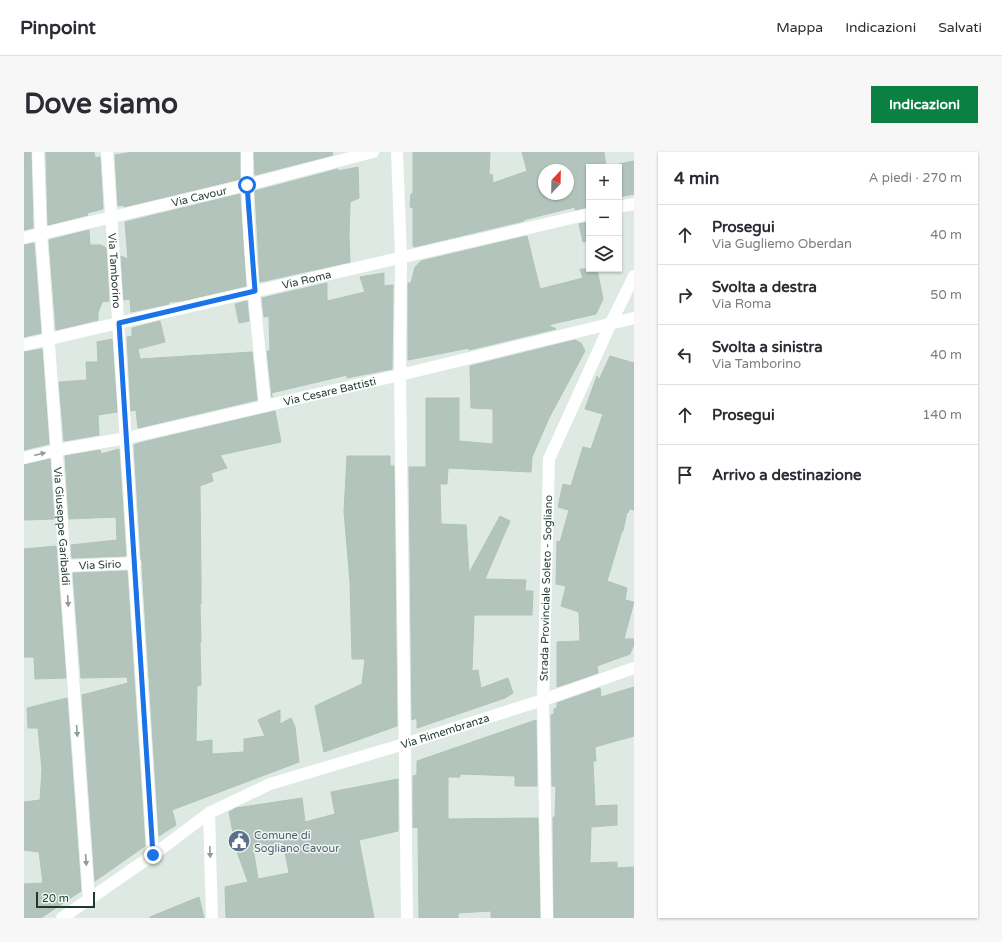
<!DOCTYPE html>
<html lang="it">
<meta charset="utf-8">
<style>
:root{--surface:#fff;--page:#f7f7f7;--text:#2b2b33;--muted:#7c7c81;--line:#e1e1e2;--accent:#0b8043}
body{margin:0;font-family:"Varela Round",sans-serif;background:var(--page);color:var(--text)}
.controls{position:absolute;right:12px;top:12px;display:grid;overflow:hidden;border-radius:0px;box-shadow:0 1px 3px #0004}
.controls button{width:36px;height:36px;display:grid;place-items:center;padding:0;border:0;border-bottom:1px solid var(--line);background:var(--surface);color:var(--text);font:20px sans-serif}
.compass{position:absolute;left:514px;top:12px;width:36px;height:36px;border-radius:50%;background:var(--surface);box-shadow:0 1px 3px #0004;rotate:22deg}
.scale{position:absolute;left:12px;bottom:10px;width:59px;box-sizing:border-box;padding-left:4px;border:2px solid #1e392f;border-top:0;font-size:11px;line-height:14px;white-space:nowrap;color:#1e392f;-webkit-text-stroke:3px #edf6f1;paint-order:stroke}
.stop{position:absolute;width:12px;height:12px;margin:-9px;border:3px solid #1a73e8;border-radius:50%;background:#fff}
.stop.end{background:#1a73e8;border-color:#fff;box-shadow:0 1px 4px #0008}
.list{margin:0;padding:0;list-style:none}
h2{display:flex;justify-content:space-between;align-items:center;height:52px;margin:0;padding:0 16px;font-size:17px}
h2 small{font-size:13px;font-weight:400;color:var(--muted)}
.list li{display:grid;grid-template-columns:26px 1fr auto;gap:12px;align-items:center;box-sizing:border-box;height:60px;padding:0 16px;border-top:1px solid var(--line)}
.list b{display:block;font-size:15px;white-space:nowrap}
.list p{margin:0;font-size:13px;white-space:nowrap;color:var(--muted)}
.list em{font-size:13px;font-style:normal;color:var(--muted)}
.icon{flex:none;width:22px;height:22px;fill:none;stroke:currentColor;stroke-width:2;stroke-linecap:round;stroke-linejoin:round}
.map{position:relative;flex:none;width:610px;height:766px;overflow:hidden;border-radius:0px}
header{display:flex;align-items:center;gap:24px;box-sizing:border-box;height:56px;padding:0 20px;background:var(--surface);border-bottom:1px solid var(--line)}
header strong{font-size:19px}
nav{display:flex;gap:22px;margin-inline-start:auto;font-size:14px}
.intro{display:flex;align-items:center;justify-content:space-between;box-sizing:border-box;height:96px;padding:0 24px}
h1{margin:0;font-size:28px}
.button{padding:10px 18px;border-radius:0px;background:var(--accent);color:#fff;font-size:14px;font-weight:700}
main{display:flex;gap:24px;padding:0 24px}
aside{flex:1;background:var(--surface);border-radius:0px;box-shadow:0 1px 3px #0004}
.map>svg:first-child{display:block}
.building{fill:#b2c4bb;stroke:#afc3b9;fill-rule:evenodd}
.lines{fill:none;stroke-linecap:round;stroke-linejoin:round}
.minor{stroke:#fff;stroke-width:12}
.oneway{fill:#8e9c97}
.route{stroke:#1a73e8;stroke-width:5}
.labels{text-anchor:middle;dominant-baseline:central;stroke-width:3;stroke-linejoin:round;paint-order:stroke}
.street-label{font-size:11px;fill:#1e392f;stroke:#edf6f1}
.service-label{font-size:11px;fill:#4e5e75;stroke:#edf6f1;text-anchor:start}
</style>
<header>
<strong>Pinpoint</strong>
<nav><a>Mappa</a><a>Indicazioni</a><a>Salvati</a></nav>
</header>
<div class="intro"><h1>Dove siamo</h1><a class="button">Indicazioni</a></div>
<main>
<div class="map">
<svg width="610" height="766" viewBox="0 0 610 766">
<rect width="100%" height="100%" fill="#dde9e2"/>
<path class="building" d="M0 0H7L9 76 0 78Z
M22 0H70L71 6 76 5 79 57 63 61 64 63 24 73Z
M109 0H216V27L100 55V53L94 54 91 3Z
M230 0H308L309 3 231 23Z
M389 0H466L465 23 468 22 469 31 503 19 498 0H580L582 15H565V55L551 58V55L499 68 500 69 390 95 389 93V56L386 55 387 42H389ZM520 18H544V42H520Z
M610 9V42L595 45V12Z
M334 15 335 46 326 50 325 85 326 110 236 130 231 39 314 17V19Z
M216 42 222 134 157 149 145 150V152L107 160 106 147 100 148 97 104 104 107 101 70Z
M565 70V89L559 90 555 72Z
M65 78 66 93H77L82 96 85 149 78 150 74 161V168L32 178 25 88Z
M503 84 516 137 559 126 556 117H573L579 147 572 162 524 173 532 177 445 198V196L384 208V131H387L391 115 397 109Z
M10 91 17 181 0 185V93Z
M360 121V134L369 133 368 217 323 226V223L247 241 248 245 243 199H246L245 164 240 165 238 146 303 131V149L341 140 336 125Z
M223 149 225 169 215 171 211 152Z
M136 169 141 190 114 197 116 207 228 200 233 248 114 276 112 258 107 259 103 185 108 184V176Z
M88 187 93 260 74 263 75 283 40 289 35 230 63 228 62 210H74L73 190Z
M551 188 557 191 561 199 525 266 508 305 507 320 424 316 423 332H416L417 372 442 373 445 421 476 364 486 369 461 427 502 428 501 439H509L508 463H450L448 519 454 518 457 536 484 526 489 541 481 546 393 576V566L388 568 385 315H402V246H435V289L469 292V257L447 256 446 214Z
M18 197 25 292 0 298V200Z
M586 204 610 211V358L605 357 604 361 603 360 599 379H598L583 429 603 436 601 448 610 450 600 487H610V492L606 502 573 514 574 521 533 535V490L556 489 555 460 537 454 542 434 532 432 533 389 536 390 545 358 534 355 539 332 547 334 559 295 567 297 579 262 561 257 573 224 575 228Z
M251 259 257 290 196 303 203 316 187 321 189 329 176 334 177 430V452H176L177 490H176L177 533 173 534 172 590 188 588V602L220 600V587L241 584 234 568 256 558V572L267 566 271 575 275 610 148 658 152 673 135 684 118 414V410L117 407 110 293 115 291Z
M95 297 102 404 48 406 47 393 93 388 92 365 45 367 41 304 76 298 77 302Z
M323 304H366V314H370L373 574 300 600 291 554 338 532 341 507H328L326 429 320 360Z
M26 307 30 367 0 368V313Z
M32 394 42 526 11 527 10 505H0V397Z
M103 419 121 694 71 729 58 543 104 531 103 525 57 526 49 421Z
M610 535V584L571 595 572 609H569L571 654 593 653V673L567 675 566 711 593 710V716L610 715V766H530L529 665H531L532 634H528L527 563 530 562V557L533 556V551L576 536 577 545Z
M43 546 57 739 17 766H0V732L19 731 15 700 0 698V650L16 648 18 618 14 576H4L3 556Z
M512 568 513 634H491V624L436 622V625H424V667L514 666 516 766H467V759L434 761V766H395L394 675 389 676V624L393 623V609Z
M374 627V679L335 688 350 766H202L201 735 224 730 212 697 205 660 212 656 278 646 281 670 311 662 307 640ZM259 690 265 721 234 727 229 696Z
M175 745 180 766H126V765Z"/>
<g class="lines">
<g class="minor">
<path id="s1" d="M14 0 17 81 65 748"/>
<path id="s2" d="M83 0 129 703"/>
<path d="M223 0C222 85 233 170 241 254"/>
<path d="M373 0 377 105 376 223 383 766"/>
<path d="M595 55 610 52"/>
<path id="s3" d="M0 86 223 33 349 0"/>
<path id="s4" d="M0 193 565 62"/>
<path id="s5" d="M0 306 33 298 103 286 241 254 376 223 610 166"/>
<path id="s6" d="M41 414 111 411"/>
<path d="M185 661 188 766"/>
<path id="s7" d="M38 766 129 703 185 661 246 632 380 592 519 548 610 516"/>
<path id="s8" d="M523 766 519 548 525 307 587 171 610 124"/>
</g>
</g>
<defs><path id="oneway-solid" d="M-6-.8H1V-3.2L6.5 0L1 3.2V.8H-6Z"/></defs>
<g class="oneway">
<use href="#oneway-solid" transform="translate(16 302) rotate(-14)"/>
<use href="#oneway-solid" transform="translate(44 449) rotate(86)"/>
<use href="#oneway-solid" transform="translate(53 579) rotate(86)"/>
<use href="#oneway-solid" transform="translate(186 700) rotate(88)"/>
<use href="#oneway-solid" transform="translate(62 708) rotate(86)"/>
</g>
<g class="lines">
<path class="route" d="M129 703 95 171 231 139 223 33"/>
</g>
<defs>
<g id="civic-disc" transform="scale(1.15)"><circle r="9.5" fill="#5c6f8a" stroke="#edf6f1"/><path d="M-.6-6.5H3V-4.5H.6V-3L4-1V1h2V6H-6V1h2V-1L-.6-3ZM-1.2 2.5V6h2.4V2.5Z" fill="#fff"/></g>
</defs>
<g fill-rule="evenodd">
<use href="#civic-disc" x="215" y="689"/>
</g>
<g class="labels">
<g class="street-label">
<text stroke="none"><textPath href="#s3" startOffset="180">Via Cavour</textPath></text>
<text stroke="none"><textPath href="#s2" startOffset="119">Via Tamborino</textPath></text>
<text stroke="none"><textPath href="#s4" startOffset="290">Via Roma</textPath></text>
<text stroke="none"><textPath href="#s5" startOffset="313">Via Cesare Battisti</textPath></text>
<text stroke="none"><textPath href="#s1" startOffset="375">Via Giuseppe Garibaldi</textPath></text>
<text stroke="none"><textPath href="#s6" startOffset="35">Via Sirio</textPath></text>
<text stroke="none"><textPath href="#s8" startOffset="330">Strada Provinciale Soleto - Sogliano</textPath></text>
<text stroke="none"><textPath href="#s7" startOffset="431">Via Rimembranza</textPath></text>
</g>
<g class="service-label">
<text x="230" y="683">Comune di<tspan x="230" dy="13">Sogliano Cavour</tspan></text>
</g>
</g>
</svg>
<div class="controls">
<button>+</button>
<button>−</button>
<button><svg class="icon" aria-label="layers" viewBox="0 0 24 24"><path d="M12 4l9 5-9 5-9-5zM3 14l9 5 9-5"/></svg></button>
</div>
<svg class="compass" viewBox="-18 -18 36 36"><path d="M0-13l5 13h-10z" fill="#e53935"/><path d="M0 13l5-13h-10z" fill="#7c7c81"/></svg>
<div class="scale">20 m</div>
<div class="stop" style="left:223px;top:33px"></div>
<div class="stop end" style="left:129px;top:703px"></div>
</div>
<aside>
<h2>4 min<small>A piedi · 270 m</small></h2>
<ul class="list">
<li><svg class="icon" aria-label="ahead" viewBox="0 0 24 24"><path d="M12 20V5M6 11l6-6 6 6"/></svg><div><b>Prosegui</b><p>Via Gugliemo Oberdan</p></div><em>40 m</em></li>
<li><svg class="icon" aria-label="right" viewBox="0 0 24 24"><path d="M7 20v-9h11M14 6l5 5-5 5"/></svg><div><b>Svolta a destra</b><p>Via Roma</p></div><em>50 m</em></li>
<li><svg class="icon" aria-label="left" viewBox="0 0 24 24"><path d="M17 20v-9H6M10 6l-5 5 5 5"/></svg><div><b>Svolta a sinistra</b><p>Via Tamborino</p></div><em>40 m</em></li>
<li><svg class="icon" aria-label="ahead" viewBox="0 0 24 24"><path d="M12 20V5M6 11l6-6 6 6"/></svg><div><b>Prosegui</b></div><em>140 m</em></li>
<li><svg class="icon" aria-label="arrive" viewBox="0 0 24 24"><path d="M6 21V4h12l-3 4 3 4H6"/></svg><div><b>Arrivo a destinazione</b></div></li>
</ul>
</aside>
</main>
